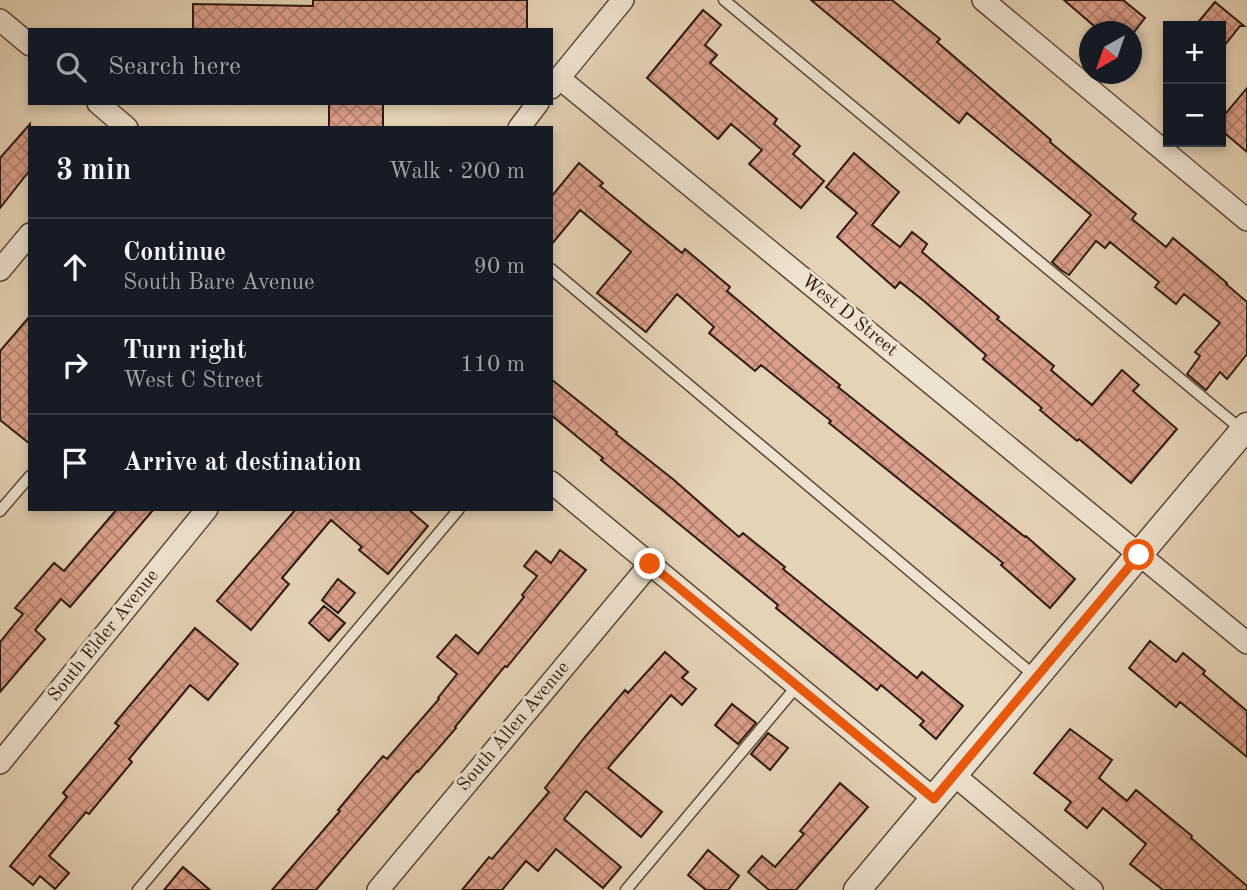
<!DOCTYPE html>
<meta charset="utf-8">
<style>
:root{--surface:#171b24;--page:#242831;--text:#f1f3f6;--muted:#9ea1a6;--line:#363941}
body{margin:0;font-family:"Old Standard TT",serif;background:var(--page);color:var(--text)}
.controls{position:absolute;right:21px;top:21px;display:grid;overflow:hidden;border-radius:0px;box-shadow:0 4px 10px #0003}
.controls button{width:63px;height:63px;display:grid;place-items:center;padding:0;border:0;border-bottom:2px solid var(--line);background:var(--surface);color:var(--text);font:35px sans-serif}
.compass{position:absolute;left:1079px;top:21px;width:63px;height:63px;border-radius:50%;background:var(--surface);box-shadow:0 4px 10px #0003;rotate:220deg}
.stop{position:absolute;width:21px;height:21px;margin:-16px;border:5px solid #ea580c;border-radius:50%;background:#fff}
.stop.end{background:#ea580c;border-color:#fff;box-shadow:0 2px 7px #0008}
.list{margin:0;padding:0;list-style:none}
h2{display:flex;justify-content:space-between;align-items:center;height:91px;margin:0;padding:0 28px;font-size:30px}
h2 small{font-size:23px;font-weight:400;color:var(--muted)}
.list li{display:grid;grid-template-columns:46px 1fr auto;gap:21px;align-items:center;box-sizing:border-box;height:98px;padding:0 28px;border-top:2px solid var(--line)}
.list b{display:block;font-size:26px;white-space:nowrap}
.list p{margin:0;font-size:23px;white-space:nowrap;color:var(--muted)}
.list em{font-size:23px;font-style:normal;color:var(--muted)}
.icon{flex:none;width:38px;height:38px;fill:none;stroke:currentColor;stroke-width:2;stroke-linecap:round;stroke-linejoin:round}
.map{position:relative;flex:none;width:1247px;height:890px;overflow:hidden}
.search{position:absolute;background:var(--surface);box-shadow:0 4px 10px #0003;left:28px;top:28px;width:525px;height:77px;display:flex;align-items:center;gap:18px;box-sizing:border-box;padding:0 24px;border-radius:0px;color:var(--muted);font-size:26px}
.panel{position:absolute;background:var(--surface);box-shadow:0 4px 10px #0003;left:28px;top:126px;width:525px;height:385px;border-radius:0px}
.map>svg:first-child{display:block}
.building{fill:url(#building-cross-hatch);stroke:#2d190d;stroke-width:2}
.lines{fill:none;stroke-linecap:round;stroke-linejoin:round}
.service-casing{stroke:#5b4837;stroke-width:13}
.minor-casing{stroke:#5b4837;stroke-width:24}
.tertiary-casing{stroke:#5b4837;stroke-width:29}
.service{stroke:#eee2d0;stroke-width:10}
.minor{stroke:#eee2d0;stroke-width:21}
.tertiary{stroke:#eee2d0;stroke-width:26}
.route{stroke:#ea580c;stroke-width:9}
.labels{text-anchor:middle;dominant-baseline:central;stroke-width:6;stroke-linejoin:round;paint-order:stroke}
.street-label{font-size:19px;fill:#2d190d;stroke:#eee2d0}
</style>
<div class="map">
<svg width="1247" height="890" viewBox="0 0 1247 890">
<defs>
<pattern id="building-cross-hatch" width="8" height="8" patternUnits="userSpaceOnUse" patternTransform="scale(1.75)"><rect width="8" height="8" fill="#dc9f8b"/><path d="M0 0l8 8M0 8l8-8" fill="none" stroke="#b38170"/></pattern>
</defs>
<rect width="100%" height="100%" fill="#e5d3b6"/>
<filter id="stains"><feTurbulence type="fractalNoise" baseFrequency=".00286" numOctaves="4"/><feColorMatrix values="0 0 0 0 .2 0 0 0 0 .09 0 0 0 0 .02 0 0 0 .5 -.17"/></filter>
<radialGradient id="worn" r=".72"><stop offset=".6" stop-color="#630" stop-opacity="0"/><stop offset="1" stop-color="#630" stop-opacity=".3"/></radialGradient>
<path class="building" d="M313 0H527V30H193V4L313 6Z
M811 0H892L940 39 937 42 1051 140 1050 142 1136 214 1132 219 1166 247 1173 238 1227 283 1226 284 1247 302V354L1227 379 1220 372 1206 390 1187 374 1200 356 1195 352 1220 323 1184 294 1176 304 1155 287 1159 282 1110 242 1105 248 1096 241 1069 275 1061 270 1052 262 1091 215 967 113 959 123Z
M1064 0H1123L1145 18 1134 32H1101Z
M1215 2 1244 26H1240L1221 50V26H1195Z
M703 10 721 25 705 45 717 55 710 63 777 119 774 124 800 146 793 154 824 181 801 208 749 164 762 150 731 124 718 139 647 78Z
M1247 88V152L1221 130V119Z
M329 103H383V128H329Z
M30 124V170L0 208V158Z
M854 153 899 192 872 225 900 247 912 232 927 244 922 252 999 317 997 319 1054 366 1051 370 1092 405 1122 370 1139 385 1133 391 1177 429 1131 483 1079 439 1077 441 1040 410 1042 408 983 359 986 355 924 301 900 282 895 288 837 237 857 213 826 187Z
M579 163 603 183 600 186 682 253 685 249 730 287 727 291 798 351 840 385 838 387 1025 537 1026 536 1075 579 1050 608 1001 565 1003 563 829 423 831 421 761 365 755 371 709 333 714 327 677 294 646 332 597 293 631 252 580 210 551 245V197Z
M30 316V444L0 420V351Z
M551 379 617 432 616 434 674 480 739 537 743 533 785 567 783 569 917 678 922 672 963 706 936 739 920 725 924 721 881 685 877 690 835 656 776 608 778 605 601 460 603 458 551 415Z
M117 509H154L70 607 61 599 35 630 45 639 0 692V642L23 614 15 608 54 563 64 571Z
M296 509H408L428 526 388 574 359 550 362 547 331 520 282 578 289 584 251 630 217 601Z
M560 550 586 570 507 667 505 666 455 727 456 728 418 772 417 771 316 890H272L340 811 338 810 383 756 387 759 439 699 438 698 457 674 437 657 456 635 478 654 524 597 522 595 537 576 524 566 536 551 551 563Z
M338 579 355 593 338 613 322 600Z
M324 606 345 623 329 641 309 623Z
M195 628 238 664 208 700 190 685 129 759 132 762 89 814 86 812 49 856 69 873 55 889 40 876 33 885 10 866 67 797 63 793 119 726 115 723Z
M1150 641 1176 662 1183 653 1205 671 1203 674 1247 711V757L1180 702 1176 707 1129 668Z
M665 652 688 672 682 678 696 689 682 705 671 695 608 768 662 812 641 837 586 791 564 819 621 867 603 888 556 849 538 871 526 861 502 890H462L489 857 492 859 549 792 545 788 585 737 625 690 628 693Z
M732 704 756 723 738 744 715 725Z
M1070 729 1112 760 1099 778 1127 801 1136 790 1192 836 1191 838 1247 886V890H1163L1130 864 1146 844 1103 808 1087 828 1065 810 1071 802 1034 773Z
M768 733 788 748 770 770 751 754Z
M840 783 868 807 796 890H769L748 872 762 856 775 867 804 834 800 831Z
M708 850 739 876 728 890H706L688 875Z
M183 867 210 890H164Z"/>
<g class="lines">
<g class="service-casing">
<path id="service" d="M724 0 1242 430
M551 269 1036 677
M0 511 30 476
M138 890 459 509
M626 890 797 686"/>
</g>
<g class="minor-casing">
<path id="minor" d="M983 0 1247 220
M0 20 30 45
M559 78 1247 643
M551 88 623 0
M98 103 127 128
M519 128 538 103
M0 270 30 234
M551 482 934 799
M0 763 207 509
M954 775 1092 890
M378 890 650 564"/>
</g>
<g class="tertiary-casing">
<path id="tertiary" d="M857 890 1247 426"/>
</g>
<use href="#service" class="service"/>
<use href="#minor" class="minor"/>
<use href="#tertiary" class="tertiary"/>
</g>
<g class="lines">
<path class="route" d="M650 564 934 799 1139 555"/>
</g>
<g class="labels">
<g class="street-label">
<text transform="translate(849 316) rotate(39)">West D Street</text>
<text transform="translate(104 636) rotate(-51)">South Elder Avenue</text>
<text transform="translate(514 727) rotate(-50)">South Allen Avenue</text>
</g>
</g>
<rect width="100%" height="100%" filter="url(#stains)"/>
<rect width="100%" height="100%" fill="url(#worn)"/>
</svg>
<div class="controls">
<button>+</button>
<button>−</button>
</div>
<svg class="compass" viewBox="-18 -18 36 36"><path d="M0-13l5 13h-10z" fill="#e53935"/><path d="M0 13l5-13h-10z" fill="#9ea1a6"/></svg>
<div class="stop" style="left:1139px;top:555px"></div>
<div class="stop end" style="left:650px;top:564px"></div>
<div class="search"><svg class="icon" aria-label="search" viewBox="0 0 24 24"><circle cx="10" cy="10" r="6"/><path d="M15 15l6 6"/></svg>Search here</div>
<section class="panel">
<h2>3 min<small>Walk · 200 m</small></h2>
<ul class="list">
<li><svg class="icon" aria-label="ahead" viewBox="0 0 24 24"><path d="M12 20V5M6 11l6-6 6 6"/></svg><div><b>Continue</b><p>South Bare Avenue</p></div><em>90 m</em></li>
<li><svg class="icon" aria-label="right" viewBox="0 0 24 24"><path d="M7 20v-9h11M14 6l5 5-5 5"/></svg><div><b>Turn right</b><p>West C Street</p></div><em>110 m</em></li>
<li><svg class="icon" aria-label="arrive" viewBox="0 0 24 24"><path d="M6 21V4h12l-3 4 3 4H6"/></svg><div><b>Arrive at destination</b></div></li>
</ul>
</section>
</div>
